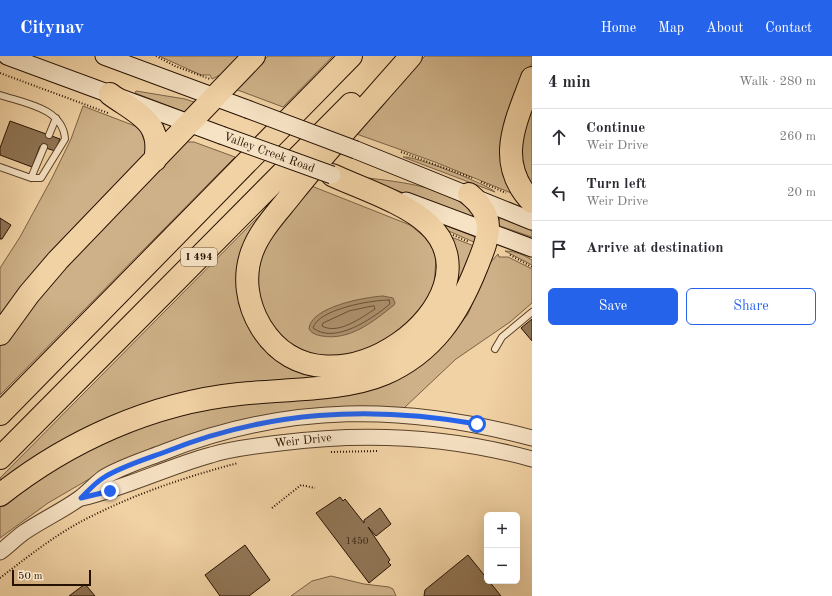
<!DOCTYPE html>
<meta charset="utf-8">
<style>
:root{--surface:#fff;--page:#f2f2f3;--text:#2b2b33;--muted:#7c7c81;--line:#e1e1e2;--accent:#2563eb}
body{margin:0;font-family:"Old Standard TT",serif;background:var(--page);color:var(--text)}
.controls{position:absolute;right:12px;bottom:12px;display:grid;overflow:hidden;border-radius:6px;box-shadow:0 4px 16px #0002}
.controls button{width:36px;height:36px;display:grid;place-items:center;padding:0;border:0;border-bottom:1px solid var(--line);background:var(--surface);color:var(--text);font:20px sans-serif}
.scale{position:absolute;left:12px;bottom:10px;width:79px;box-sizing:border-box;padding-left:4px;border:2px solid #261100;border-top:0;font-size:11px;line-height:14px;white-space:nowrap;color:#261100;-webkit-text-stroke:3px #f6e2c4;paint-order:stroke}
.stop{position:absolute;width:12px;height:12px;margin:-9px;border:3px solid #2563eb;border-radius:50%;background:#fff}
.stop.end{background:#2563eb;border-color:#fff;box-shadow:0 1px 4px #0008}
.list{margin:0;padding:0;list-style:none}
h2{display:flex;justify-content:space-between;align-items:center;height:52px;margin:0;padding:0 16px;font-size:17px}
h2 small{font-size:13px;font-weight:400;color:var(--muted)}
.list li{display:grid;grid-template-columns:26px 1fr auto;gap:12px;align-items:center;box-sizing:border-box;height:56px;padding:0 16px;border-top:1px solid var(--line)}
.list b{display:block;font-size:15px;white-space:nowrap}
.list p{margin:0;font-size:13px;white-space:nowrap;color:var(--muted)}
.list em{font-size:13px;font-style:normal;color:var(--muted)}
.actions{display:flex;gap:8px;padding:12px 16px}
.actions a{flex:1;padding:9px 0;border:1px solid var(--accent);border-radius:6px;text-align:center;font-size:14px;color:var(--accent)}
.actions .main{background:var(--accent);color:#fff}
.icon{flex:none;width:22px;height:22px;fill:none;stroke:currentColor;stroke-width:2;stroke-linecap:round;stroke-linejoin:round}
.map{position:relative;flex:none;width:532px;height:540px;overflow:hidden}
header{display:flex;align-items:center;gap:24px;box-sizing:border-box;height:56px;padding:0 20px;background:var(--accent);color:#fff}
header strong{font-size:19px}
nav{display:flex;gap:22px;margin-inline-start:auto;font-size:14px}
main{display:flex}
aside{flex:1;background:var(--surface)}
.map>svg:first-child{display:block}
.green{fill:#ceb188;stroke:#7a6144}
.water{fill:#ac906c;stroke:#765d41}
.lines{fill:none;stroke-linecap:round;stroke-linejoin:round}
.shore{stroke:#695036;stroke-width:1}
.building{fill:#907555;stroke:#261100}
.service-casing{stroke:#594129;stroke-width:8}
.tertiary-casing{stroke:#594129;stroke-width:17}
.secondary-casing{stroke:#261100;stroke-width:19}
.motorway-casing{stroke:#261100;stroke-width:24}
.path{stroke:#261100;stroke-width:2;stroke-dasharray:1 2;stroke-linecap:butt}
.service{stroke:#f6e2c4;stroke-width:6}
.tertiary{stroke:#f6e2c4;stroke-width:15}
.secondary{stroke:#f6e2c4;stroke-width:17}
.motorway{stroke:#f1d2a4;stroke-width:22}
.secondary-bridge-casing{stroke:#261100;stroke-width:19;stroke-linecap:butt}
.secondary-bridge{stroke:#f6e2c4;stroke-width:17}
.route{stroke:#2563eb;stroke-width:5}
.labels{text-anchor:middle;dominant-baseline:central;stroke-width:3.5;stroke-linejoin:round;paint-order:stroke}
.number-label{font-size:10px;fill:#402a15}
.shield{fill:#f6e2c4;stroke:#64503b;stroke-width:1}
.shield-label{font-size:11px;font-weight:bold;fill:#261100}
.street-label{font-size:12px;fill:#261100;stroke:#f6e2c4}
</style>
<header>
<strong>Citynav</strong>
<nav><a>Home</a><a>Map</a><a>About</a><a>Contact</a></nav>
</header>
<main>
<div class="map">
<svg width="532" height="540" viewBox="0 0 532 540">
<rect width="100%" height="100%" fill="#f1d2a4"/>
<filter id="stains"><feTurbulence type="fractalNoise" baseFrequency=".005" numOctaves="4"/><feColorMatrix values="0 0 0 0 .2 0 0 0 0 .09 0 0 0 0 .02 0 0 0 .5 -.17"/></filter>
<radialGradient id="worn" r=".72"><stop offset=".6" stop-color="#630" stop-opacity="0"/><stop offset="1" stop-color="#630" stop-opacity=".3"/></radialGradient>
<path class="green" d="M159 0H240L222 18 212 23 210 19H201Z
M268 0H333L283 51 235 33Z
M425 0H532V7L511 63 516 139 435 106 351 76Z
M136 35 185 43 200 48 190 58 135 37Z
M532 38V133L521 121 522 66Z
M83 50 135 70 141 75 144 84 149 83 148 94 0 268V212L20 181 52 122 71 83Z
M185 85 189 86H194L235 101 0 339V289L23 256Z
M403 101C413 99 489 129 495 136Z
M368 122C400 126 452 131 473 158L472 161 367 124Z
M309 129 410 169 437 191 433 242 380 292 320 303 277 280 256 239 261 195Z
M283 138 256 174 257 277 356 316 205 339 0 433V422L255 164Z
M500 162 532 175V181L497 169Z
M439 167 473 180 476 182V187L451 176 442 174Z
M446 179 474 190 461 225 434 262Z
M505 195C515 195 524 199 532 204V209Z
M498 198 499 201H508L532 213V247L510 266 456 303 404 352H335L96 419 48 447 0 482V445L127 371 245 343 444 288 468 258 489 208Z
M331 520 364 528 389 531 393 533 396 540H291L312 525Z"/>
<path class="water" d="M383 240 393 242 395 247 394 249C374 265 350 285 322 280 317 279 312 278 309 273 310 251 365 241 383 240Z"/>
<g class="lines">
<path class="shore" d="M389 244 390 248C373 262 335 289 313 272 318 253 372 244 389 244Z
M374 250 375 253C361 262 338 279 322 270L323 267 349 255Z"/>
</g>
<path class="building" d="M10 65 60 83 55 95 40 90 32 111 0 99V92Z
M0 162 11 169 2 183H0Z
M532 263V285L521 272Z
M340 441 343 445 345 443 364 467V464L380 452 391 468 376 480 368 471 390 504 388 506 391 509 369 527 316 457Z
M245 489 270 524 249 540H220L205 519Z
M468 499 501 540H424L425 534Z
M85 528 95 540H69Z"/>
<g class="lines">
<g class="service-casing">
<path id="service" d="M0 39C24 47 63 52 65 83L41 122H31L0 111
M49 79 56 62
M31 122 44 91
M495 293 502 281 532 256"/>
</g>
<g class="tertiary-casing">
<path id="tertiary" d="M82 442C126 432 167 411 211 399 233 392 256 390 280 387 365 376 449 380 532 403
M0 496C8 490 15 483 23 477 42 464 62 455 80 442 88 436 95 428 103 422 118 412 146 403 164 396 288 347 405 348 532 382"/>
</g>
<g class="secondary-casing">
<path id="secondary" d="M7 0 221 79
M104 0 247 53
M356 94 532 165
M406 145 532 192"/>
</g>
<g class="motorway-casing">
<path id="motorway" d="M532 22C516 66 494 106 532 146
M110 38C137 58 163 65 155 104
M332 119C360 132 406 147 428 168 507 242 327 378 261 271 247 248 243 221 252 196 260 174 278 156 292 138 330 90 371 46 411 0
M0 278 29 238 58 204 254 0
M0 358 351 0
M0 402 351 48
M0 439C68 385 152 347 239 338 284 333 344 335 384 318 434 296 458 258 477 210 489 180 497 161 469 138"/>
</g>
<path class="path" d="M156 0 175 10 210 23
M0 17 108 57
M401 96 472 122
M481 126 506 137
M453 179 469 186
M510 199 532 211
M331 396 379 395
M272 452 301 429 315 432
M0 522C30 499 60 475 94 459 140 436 189 420 238 407"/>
<use href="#service" class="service"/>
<use href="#tertiary" class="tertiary"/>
<use href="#secondary" class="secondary"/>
<use href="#motorway" class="motorway"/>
<g class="secondary-bridge-casing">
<path id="secondary-bridge" d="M247 53 356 94
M221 79 332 119"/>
</g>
<use href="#secondary-bridge" class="secondary-bridge"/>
</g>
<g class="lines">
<path class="route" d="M110 435 81 442C88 435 95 427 103 422 120 411 146 403 165 396 267 355 369 349 477 368"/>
</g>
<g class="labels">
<g class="number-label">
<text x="357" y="485">1450</text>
</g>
<rect class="shield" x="181" y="192" width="36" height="18" rx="3"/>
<g class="shield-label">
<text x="199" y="201">I 494</text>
</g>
<g class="street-label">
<text transform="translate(269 97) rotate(20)">Valley Creek Road</text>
<text transform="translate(303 385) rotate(-6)">Weir Drive</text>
</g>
</g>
<rect width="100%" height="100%" filter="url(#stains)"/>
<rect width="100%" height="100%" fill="url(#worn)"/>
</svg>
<div class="controls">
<button>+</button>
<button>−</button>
</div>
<div class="scale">50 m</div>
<div class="stop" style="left:477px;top:368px"></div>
<div class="stop end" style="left:110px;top:435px"></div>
</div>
<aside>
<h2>4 min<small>Walk · 280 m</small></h2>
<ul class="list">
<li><svg class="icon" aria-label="ahead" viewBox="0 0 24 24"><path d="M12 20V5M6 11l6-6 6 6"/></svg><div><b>Continue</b><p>Weir Drive</p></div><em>260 m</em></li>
<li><svg class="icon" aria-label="left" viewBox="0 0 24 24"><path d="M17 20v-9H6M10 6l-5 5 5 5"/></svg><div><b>Turn left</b><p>Weir Drive</p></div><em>20 m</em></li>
<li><svg class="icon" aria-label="arrive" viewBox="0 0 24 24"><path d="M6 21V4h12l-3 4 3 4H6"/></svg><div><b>Arrive at destination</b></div></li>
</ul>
<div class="actions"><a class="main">Save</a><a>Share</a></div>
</aside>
</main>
